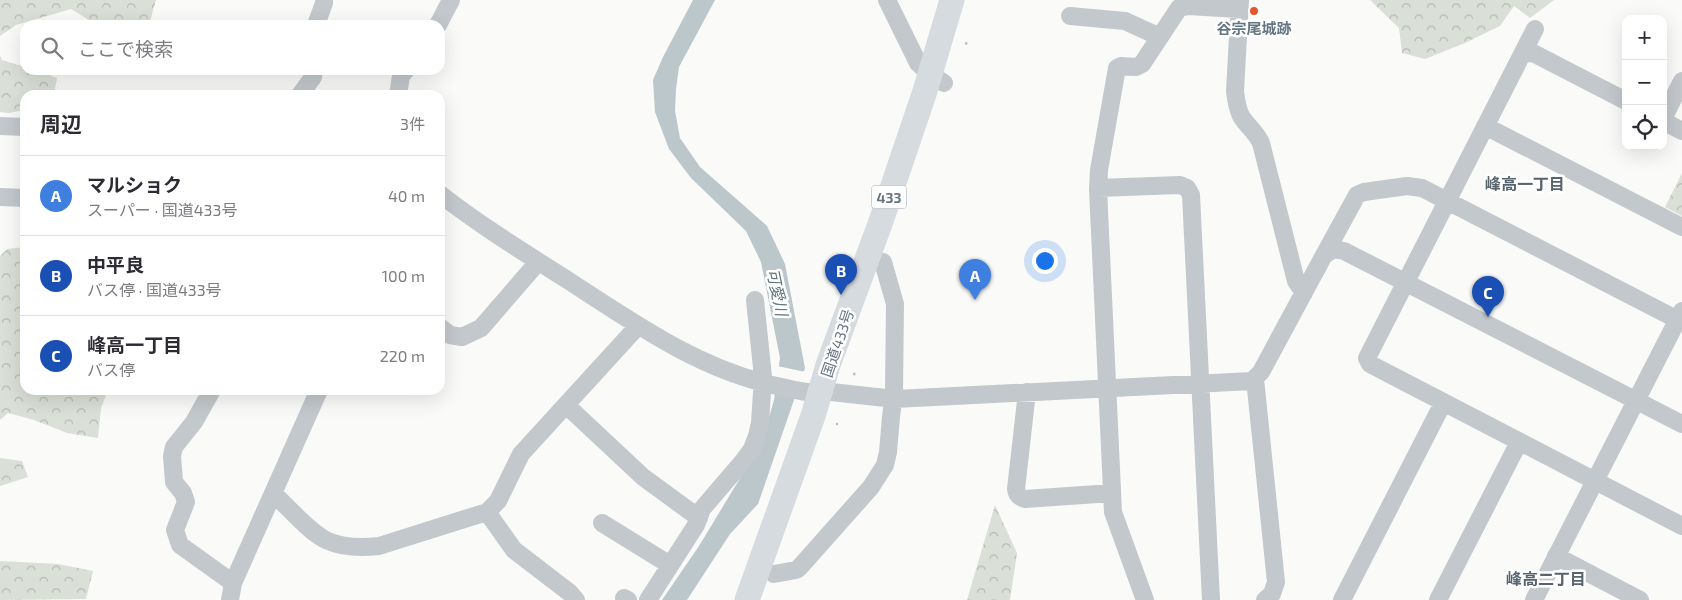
<!DOCTYPE html>
<html lang="ja">
<meta charset="utf-8">
<style>
:root{--surface:#fff;--page:#f2f2f3;--text:#2b2b33;--muted:#7c7c81;--line:#e1e1e2;--accent:#e4572e}
body{margin:0;font-family:"Exo 2","Noto Sans JP",sans-serif;background:var(--page);color:var(--text)}
.controls{position:absolute;right:15px;top:15px;display:grid;overflow:hidden;border-radius:10px;box-shadow:0 5px 20px #0002}
.controls button{width:45px;height:45px;display:grid;place-items:center;padding:0;border:0;border-bottom:1px solid var(--line);background:var(--surface);color:var(--text);font:25px sans-serif}
.you{position:absolute;left:1044px;top:260px;width:18px;height:18px;margin:-12px;border:4px solid #fff;border-radius:50%;background:#1a73e8;box-shadow:0 0 0 8px #1a73e833}
.badge{display:grid;place-items:center;width:32px;height:32px;border-radius:50%;background:var(--accent);color:#fff;font-size:16px;font-weight:700}
.pin{position:absolute;translate:-50% -41px;filter:drop-shadow(0 1px 2px #0008)}
.pin::after{content:'';position:absolute;top:26px;width:18px;height:15px;background:inherit;clip-path:polygon(0 0,100% 0,50% 100%)}
.list{margin:0;padding:0;list-style:none}
h2{display:flex;justify-content:space-between;align-items:center;height:65px;margin:0;padding:0 20px;font-size:21px}
h2 small{font-size:16px;font-weight:400;color:var(--muted)}
.list li{display:grid;grid-template-columns:32px 1fr auto;gap:15px;align-items:center;box-sizing:border-box;height:80px;padding:0 20px;border-top:1px solid var(--line)}
.list b{display:block;font-size:19px;white-space:nowrap}
.list p{margin:0;font-size:16px;white-space:nowrap;color:var(--muted)}
.list em{font-size:16px;font-style:normal;color:var(--muted)}
.icon{flex:none;width:28px;height:28px;fill:none;stroke:currentColor;stroke-width:2;stroke-linecap:round;stroke-linejoin:round}
.map{position:relative;flex:none;width:1682px;height:600px;overflow:hidden}
.search{position:absolute;background:var(--surface);box-shadow:0 5px 20px #0002;left:20px;top:20px;width:425px;height:55px;display:flex;align-items:center;gap:12px;box-sizing:border-box;padding:0 18px;border-radius:15px;color:var(--muted);font-size:19px}
.panel{position:absolute;background:var(--surface);box-shadow:0 5px 20px #0002;left:20px;top:90px;width:425px;height:305px;border-radius:15px}
.map>svg:first-child{display:block}
.forest{fill:url(#forest-crowns)}
.water{fill:#bbc7cb}
.pier{fill:#fafaf8}
.lines{fill:none;stroke-linecap:round;stroke-linejoin:round}
.path{stroke:#bbbfc2;stroke-width:2.5;stroke-dasharray:2.5 2.5;stroke-linecap:butt}
.minor{stroke:#c3c8cc;stroke-width:18}
.highway{stroke:#d6dbdf;stroke-width:25}
.poi-dot{fill:#e4572e;stroke:#fff;stroke-width:2}
.labels{text-anchor:middle;dominant-baseline:central;stroke-width:5;stroke-linejoin:round;paint-order:stroke}
.shield{fill:#fff;stroke:#939fa8;stroke-width:1}
.shield-label{font-size:14px;font-weight:bold;fill:#657683}
.poi-label{font-size:15px;font-weight:bold;fill:#657683;stroke:#fff}
.street-label{font-size:15px;fill:#657683;stroke:#fff}
.neighbourhood-label{font-size:16px;font-weight:bold;fill:#57646e;stroke:#fff}
.water-label{font-size:16px;font-style:italic;fill:#60757c;stroke:#fff}
</style>
<div class="map">
<svg width="1682" height="600" viewBox="0 0 1682 600">
<defs>
<pattern id="forest-crowns" width="20" height="18" patternUnits="userSpaceOnUse" patternTransform="scale(1.25)"><rect width="20" height="18" fill="#dadfd7"/><path d="M2 6a3 3 0 1 1 6 0M12 15a3 3 0 1 1 6 0" fill="none" stroke="#b4b9b4"/></pattern>
</defs>
<rect width="100%" height="100%" fill="#fafaf8"/>
<path class="forest" d="M0 0H156L149 25H97L71 9 16 25 0 36Z
M1370 0H1554L1530 18 1514 6 1500 26 1465 43 1425 59 1402 53 1399 28Z
M0 55 2 60 25 67V70H36L57 78 54 95H25V110L9 113 0 112Z
M1682 173V216L1665 207Z
M25 247V390H108L101 408 98 438 67 433 34 420 8 413 0 420V256L7 249Z
M0 458 22 461 28 477 0 486Z
M995 505 1017 553 1010 600H967Z
M0 561 58 564 93 571 86 599 0 600Z"/>
<path class="water" d="M693 0H715L679 67 676 89 675 111 680 138 700 167 767 226 785 264 805 368 758 504 730 534 687 600H662L699 546 762 442 774 400 780 358 761 262 746 231 691 178 669 149 655 112 653 80 663 57Z"/>
<path class="pier" d="M777 366 806 372 801 386 775 381Z"/>
<g class="lines">
<path class="path" d="M965 43 968 44
M853 374H856
M836 424H838"/>
<path class="minor" d="M887 0 918 63 930 74 944 83
M1240 0 1235 91C1236 100 1237 108 1241 116 1247 126 1256 132 1261 143L1296 281 1304 293
M1070 16 1125 21 1160 37
M316 25 324 3V0
M438 25 451 0
M1535 29 1367 358 1370 364 1682 526
M1520 58C1525 53 1528 52 1535 54L1626 101
M300 95 313 77 314 70
M398 95 401 76 406 70
M1663 119 1682 81
M1663 121 1682 131
M0 126 25 127
M1485 126 1682 227
M1098 188 1180 185 1187 188 1191 195 1211 600
M440 194C481 226 525 253 569 281 634 323 700 370 777 386 794 390 809 394 826 392
M0 197 25 198
M1323 257 1357 195 1364 192 1407 186 1422 188 1682 322
M440 327 450 335 462 337 481 328 538 262
M1255 379 1276 582 1272 594 1265 600
M212 390 194 422 174 447 172 456 174 482 183 493 186 502 175 530 180 545 233 583
M820 392H831L895 399 1252 381 1261 372 1323 257C1330 250 1334 248 1344 251L1682 424
M1027 392 1016 489C1017 495 1019 497 1025 499L1112 493
M566 405 643 477 699 518
M274 494C288 507 311 534 328 541 344 548 362 548 379 546L487 512 498 501 521 454 638 326
M487 512 514 550 570 593 576 600
M602 523 670 565
M1556 556 1640 600
M774 574 796 570 799 568 871 487 885 465 888 452 891 417 894 392 895 304 883 262
M624 598 628 600
M230 600 233 583 319 390
M648 600 696 525 702 509 744 460 752 449 757 436 760 423 763 377 755 300
M1145 600 1113 512 1098 189 1099 170 1117 68 1121 66 1136 67 1142 64 1179 8 1188 6 1239 9
M1342 600 1443 403
M1438 600 1519 442
M1534 600 1682 311"/>
<path class="highway" d="M747 600 813 416 828 365 880 224 925 91 952 0"/>
</g>
<circle class="poi-dot" cx="1254" cy="11" r="5"/>
<g class="labels">
<rect class="shield" x="871.5" y="185.5" width="35" height="23" rx="4"/>
<g class="shield-label">
<text x="889" y="197">433</text>
</g>
<g class="poi-label">
<text x="1254" y="28">谷宗尾城跡</text>
</g>
<g class="street-label">
<text transform="translate(837 343) rotate(-71)">国道433号</text>
</g>
<g class="neighbourhood-label">
<text x="1525" y="183">峰高一丁目</text>
<text x="1546" y="578">峰高二丁目</text>
</g>
<g class="water-label">
<text transform="translate(778 292) rotate(78)">可愛川</text>
</g>
</g>
</svg>
<div class="controls">
<button>+</button>
<button>−</button>
<button><svg class="icon" aria-label="locate" viewBox="0 0 24 24"><circle cx="12" cy="12" r="6"/><path d="M12 2v4M12 18v4M2 12h4M18 12h4"/></svg></button>
</div>
<div class="you"></div>
<div class="pin badge" style="left:975px;top:300px;background:#3f7fe0">A</div>
<div class="pin badge" style="left:841px;top:295px;background:#1a4fb4">B</div>
<div class="pin badge" style="left:1488px;top:317px;background:#1a4fb4">C</div>
<div class="search"><svg class="icon" aria-label="search" viewBox="0 0 24 24"><circle cx="10" cy="10" r="6"/><path d="M15 15l6 6"/></svg>ここで検索</div>
<section class="panel">
<h2>周辺<small>3件</small></h2>
<ul class="list">
<li><span class="badge" style="background:#3f7fe0">A</span><div><b>マルショク</b><p>スーパー · 国道433号</p></div><em>40 m</em></li>
<li><span class="badge" style="background:#1a4fb4">B</span><div><b>中平良</b><p>バス停 · 国道433号</p></div><em>100 m</em></li>
<li><span class="badge" style="background:#1a4fb4">C</span><div><b>峰高一丁目</b><p>バス停</p></div><em>220 m</em></li>
</ul>
</section>
</div>
